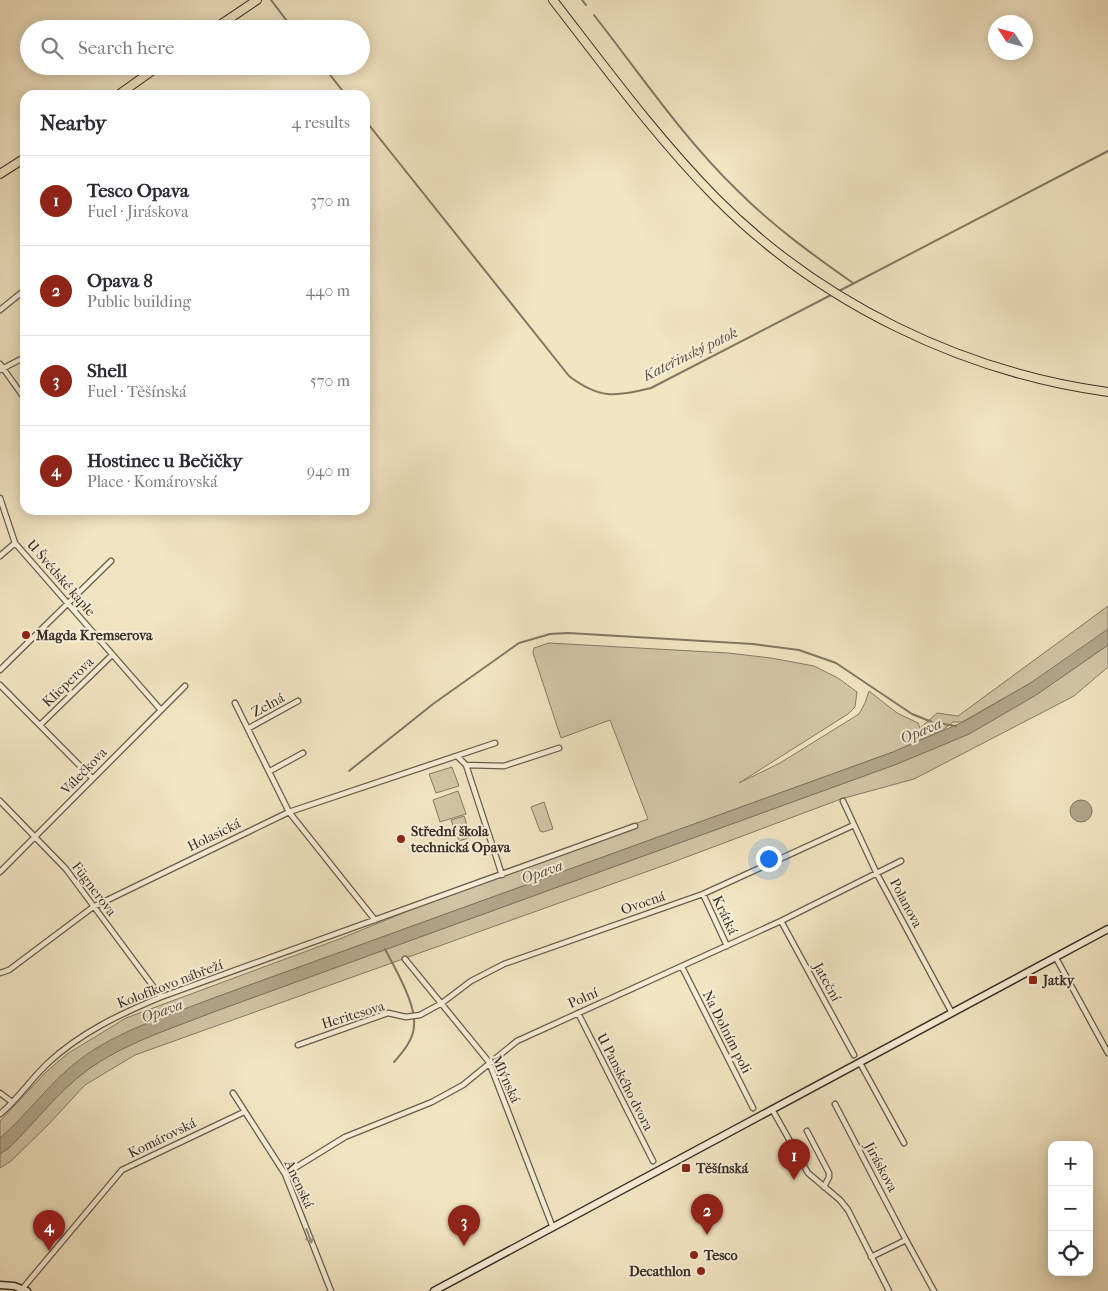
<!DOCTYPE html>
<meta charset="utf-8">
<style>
:root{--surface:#fff;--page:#f2f2f3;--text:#2b2b33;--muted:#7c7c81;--line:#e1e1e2;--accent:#8f2418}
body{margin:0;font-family:"IM FELL French Canon",serif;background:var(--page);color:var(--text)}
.controls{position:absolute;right:15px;bottom:15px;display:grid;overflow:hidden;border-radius:10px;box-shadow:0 2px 12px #0003}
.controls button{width:45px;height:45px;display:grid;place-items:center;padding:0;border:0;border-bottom:1px solid var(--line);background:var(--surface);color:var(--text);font:25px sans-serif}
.compass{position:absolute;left:988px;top:15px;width:45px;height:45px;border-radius:50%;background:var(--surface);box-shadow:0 2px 12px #0003;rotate:306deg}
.you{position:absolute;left:768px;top:858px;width:18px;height:18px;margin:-12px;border:4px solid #fff;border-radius:50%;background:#1a73e8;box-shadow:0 0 0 8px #1a73e833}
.badge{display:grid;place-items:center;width:32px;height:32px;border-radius:50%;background:var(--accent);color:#fff;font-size:16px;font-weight:700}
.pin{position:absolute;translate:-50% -41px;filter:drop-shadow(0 1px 2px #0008)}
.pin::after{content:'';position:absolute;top:26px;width:18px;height:15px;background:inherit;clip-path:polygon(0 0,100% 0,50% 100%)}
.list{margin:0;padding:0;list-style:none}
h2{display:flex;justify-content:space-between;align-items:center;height:65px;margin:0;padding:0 20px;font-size:21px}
h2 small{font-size:16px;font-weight:400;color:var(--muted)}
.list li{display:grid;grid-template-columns:32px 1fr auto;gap:15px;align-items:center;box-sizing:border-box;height:90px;padding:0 20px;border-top:1px solid var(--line)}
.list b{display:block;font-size:19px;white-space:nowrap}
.list p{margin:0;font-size:16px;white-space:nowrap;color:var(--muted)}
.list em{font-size:16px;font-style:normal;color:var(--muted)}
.icon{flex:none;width:28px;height:28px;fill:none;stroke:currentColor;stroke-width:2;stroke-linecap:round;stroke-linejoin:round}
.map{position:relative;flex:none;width:1108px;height:1291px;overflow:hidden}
.search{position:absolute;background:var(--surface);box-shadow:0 2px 12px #0003;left:20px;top:20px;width:350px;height:55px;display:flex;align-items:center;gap:12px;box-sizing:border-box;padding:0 18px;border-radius:28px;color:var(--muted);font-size:19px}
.panel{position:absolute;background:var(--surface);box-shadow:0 2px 12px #0003;left:20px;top:90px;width:350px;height:425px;border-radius:15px}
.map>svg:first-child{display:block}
.green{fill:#d2c6a7;stroke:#857a66}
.water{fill:#b3a78d;stroke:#827763}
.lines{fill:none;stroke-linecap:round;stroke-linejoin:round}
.stream{stroke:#827763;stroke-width:2}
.street-casing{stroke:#665c4c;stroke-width:7}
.secondary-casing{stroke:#382e25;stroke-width:9}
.primary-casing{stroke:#382e25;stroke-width:10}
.street{stroke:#f7eed7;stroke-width:4.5}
.secondary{stroke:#f7eed7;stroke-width:6}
.primary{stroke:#f2e5c2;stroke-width:8}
.oneway{stroke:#988e7e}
.poi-dot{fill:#8f2418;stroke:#f7eed7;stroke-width:2}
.labels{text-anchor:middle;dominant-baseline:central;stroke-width:4;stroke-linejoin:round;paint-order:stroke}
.street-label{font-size:14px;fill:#382e25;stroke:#f7eed7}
.poi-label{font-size:14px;font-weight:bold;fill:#382e25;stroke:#f7eed7;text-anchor:start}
.water-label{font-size:15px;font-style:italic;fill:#5d5244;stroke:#f7eed7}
</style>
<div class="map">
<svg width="1108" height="1291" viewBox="0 0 1108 1291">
<rect width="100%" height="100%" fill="#f2e5c2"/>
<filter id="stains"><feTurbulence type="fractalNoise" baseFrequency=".004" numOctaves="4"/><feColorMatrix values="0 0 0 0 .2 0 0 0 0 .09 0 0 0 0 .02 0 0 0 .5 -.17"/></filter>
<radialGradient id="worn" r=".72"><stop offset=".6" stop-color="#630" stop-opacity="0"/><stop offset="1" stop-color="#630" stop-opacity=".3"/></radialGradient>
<path class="green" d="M1108 606V630L1041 677 962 722H953L943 730 893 752 211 999 132 1030 0 1138V1121L46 1072 67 1054 126 1018 342 938 498 874 648 819 610 720 561 738 533 653 534 648 549 643 728 653 771 658 814 666 838 678 857 692 855 707 848 714 739 783 780 763 859 714 865 703 869 691 897 713 918 723 920 728 937 713 958 716Z
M1108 645V667L1074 696 914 779 841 799 668 864 135 1055 85 1085 48 1125 11 1161 0 1168V1154L10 1147C35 1122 58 1092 86 1071 124 1043 173 1028 216 1011L897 764 969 734 1036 695Z
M452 767 459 786 436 793 429 774Z
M458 791 466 814 440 822 433 800Z
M544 802 553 829 543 832 540 831 531 807Z
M464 816 471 837 459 841 451 820Z"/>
<path class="water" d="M1108 629V645L1036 695 969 734 897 764 216 1011C173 1028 124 1043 86 1071 58 1092 35 1122 10 1147L0 1154V1138C28 1114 49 1083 79 1060 117 1031 167 1016 211 999L893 752 963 722 1029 684Z
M1070 811a11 11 0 1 1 22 0a11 11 0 1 1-22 0Z"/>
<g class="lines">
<path class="stream" d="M271 0 293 29
M582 0 586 5
M594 15C640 74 684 139 738 191 773 226 813 255 853 283
M323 66 346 95
M365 120 569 376C599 399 615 397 651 388L833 294
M839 291 1108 151
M943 724 956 726
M349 771 433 704 519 643 550 634 568 633 753 644 799 650 836 663 912 714 932 722
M385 949C395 968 416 1004 414 1025 414 1039 403 1052 394 1062"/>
<g class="street-casing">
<path id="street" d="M0 310 21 293
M0 364 25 399
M0 370 25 357
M0 498 15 543 160 709
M0 556 15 543
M0 670 111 561
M0 685 92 778
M235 703 289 812 375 920
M40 725 112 655
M249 728 298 701
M458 757 466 765 502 875
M466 765 504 766 559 748
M270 771 303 753
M0 801 66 869 161 997
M843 801 877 874 952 1013
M0 872 185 686
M703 894 727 946
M781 921 854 1055
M1056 958 1108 1053
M405 959 489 1062 553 1228
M682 967 753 1108
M0 973 9 970 93 907 289 812 495 743
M578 1013 653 1161
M298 1045 388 1013 406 1017 420 1015 442 1003 471 981 504 964 703 894 854 825
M860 1063 904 1143
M0 1093 12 1102
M233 1093 285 1174 331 1291
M835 1104 906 1240 871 1257
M773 1111 808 1173 840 1200 848 1210 889 1291
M0 1114C18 1099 31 1079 48 1063 80 1033 120 1014 161 997L635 826
M807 1131 829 1173V1177L824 1187
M285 1174 345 1137 432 1102 463 1085 517 1041 781 921 901 861
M906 1240 934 1291
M23 1288 122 1170 244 1112"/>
</g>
<g class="secondary-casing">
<path id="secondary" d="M0 1285 14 1286 27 1291
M434 1291 1108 929"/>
</g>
<g class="primary-casing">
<path id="primary" d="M553 0C605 67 656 137 716 198 820 303 962 372 1108 392
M214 29 257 0
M118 95 159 66
M0 174 25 158"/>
</g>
<use href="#street" class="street"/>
<use href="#secondary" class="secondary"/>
<use href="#primary" class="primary"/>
</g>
<defs><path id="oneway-shaft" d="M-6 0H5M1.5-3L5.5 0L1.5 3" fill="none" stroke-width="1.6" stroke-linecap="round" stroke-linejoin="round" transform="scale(1.25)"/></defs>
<use class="oneway" href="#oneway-shaft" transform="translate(309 1236) rotate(69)"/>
<g class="poi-dot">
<circle cx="26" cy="635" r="5"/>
<circle cx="401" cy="839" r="5"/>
<rect x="1028" y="975" width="10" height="10" rx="2.5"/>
<rect x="681" y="1163" width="10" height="10" rx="2.5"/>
<circle cx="694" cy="1255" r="5"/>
<circle cx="701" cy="1271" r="5"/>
</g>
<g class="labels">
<g class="street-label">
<text transform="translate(61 578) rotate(49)">U Švédské kaple</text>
<text transform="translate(68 682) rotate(-44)">Klicperova</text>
<text transform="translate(268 705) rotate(-28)">Zelná</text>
<text transform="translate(84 771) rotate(-46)">Válečkova</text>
<text transform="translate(214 835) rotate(-26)">Holasická</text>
<text transform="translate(94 889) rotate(53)">Fügnerova</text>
<text transform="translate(643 903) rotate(-19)">Ovocná</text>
<text transform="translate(906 903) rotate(62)">Polanova</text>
<text transform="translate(725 915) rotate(65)">Krátká</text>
<text transform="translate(827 982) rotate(61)">Jateční</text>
<text transform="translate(170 984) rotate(-21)">Kolofíkovo nábřeží</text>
<text transform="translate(583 998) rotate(-24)">Polní</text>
<text transform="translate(353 1015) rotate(-17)">Heritesova</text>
<text transform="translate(727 1032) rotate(63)">Na Dolním poli</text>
<text transform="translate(506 1079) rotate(66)">Mlýnská</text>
<text transform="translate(625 1082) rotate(63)">U Panského dvora</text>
<text transform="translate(162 1138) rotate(-26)">Komárovská</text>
<text transform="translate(881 1167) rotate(62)">Jiráskova</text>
<text transform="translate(299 1184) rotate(65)">Anenská</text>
</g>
<g class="poi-label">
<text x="36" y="635">Magda Kremserova</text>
<text x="411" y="831">Střední škola<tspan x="411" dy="16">technická Opava</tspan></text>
<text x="1043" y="980">Jatky</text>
<text x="696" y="1168">Těšínská</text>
<text x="704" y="1255">Tesco</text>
<text x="691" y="1271" text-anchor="end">Decathlon</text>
</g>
<g class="water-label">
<text transform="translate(690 354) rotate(-26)">Kateřinský potok</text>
<text transform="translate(921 731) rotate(-23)">Opava</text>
<text transform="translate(542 872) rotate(-20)">Opava</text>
<text transform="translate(162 1011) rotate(-20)">Opava</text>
</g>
</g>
<rect width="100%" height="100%" filter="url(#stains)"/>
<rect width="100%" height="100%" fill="url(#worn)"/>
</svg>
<div class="controls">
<button>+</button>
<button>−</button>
<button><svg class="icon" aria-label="locate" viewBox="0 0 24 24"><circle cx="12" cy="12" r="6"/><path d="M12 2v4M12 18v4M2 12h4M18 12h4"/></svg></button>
</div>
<svg class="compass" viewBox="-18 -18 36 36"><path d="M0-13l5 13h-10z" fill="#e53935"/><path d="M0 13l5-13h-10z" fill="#7c7c81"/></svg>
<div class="you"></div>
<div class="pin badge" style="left:794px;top:1180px">1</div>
<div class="pin badge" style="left:707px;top:1235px">2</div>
<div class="pin badge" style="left:464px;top:1246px">3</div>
<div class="pin badge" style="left:49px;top:1251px">4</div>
<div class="search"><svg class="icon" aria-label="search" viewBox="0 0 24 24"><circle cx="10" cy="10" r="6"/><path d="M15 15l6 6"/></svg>Search here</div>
<section class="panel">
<h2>Nearby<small>4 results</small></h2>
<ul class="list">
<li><span class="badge">1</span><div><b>Tesco Opava</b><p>Fuel · Jiráskova</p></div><em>370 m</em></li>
<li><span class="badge">2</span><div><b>Opava 8</b><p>Public building</p></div><em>440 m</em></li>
<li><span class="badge">3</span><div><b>Shell</b><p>Fuel · Těšínská</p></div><em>570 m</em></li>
<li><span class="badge">4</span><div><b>Hostinec u Bečičky</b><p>Place · Komárovská</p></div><em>940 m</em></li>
</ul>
</section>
</div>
